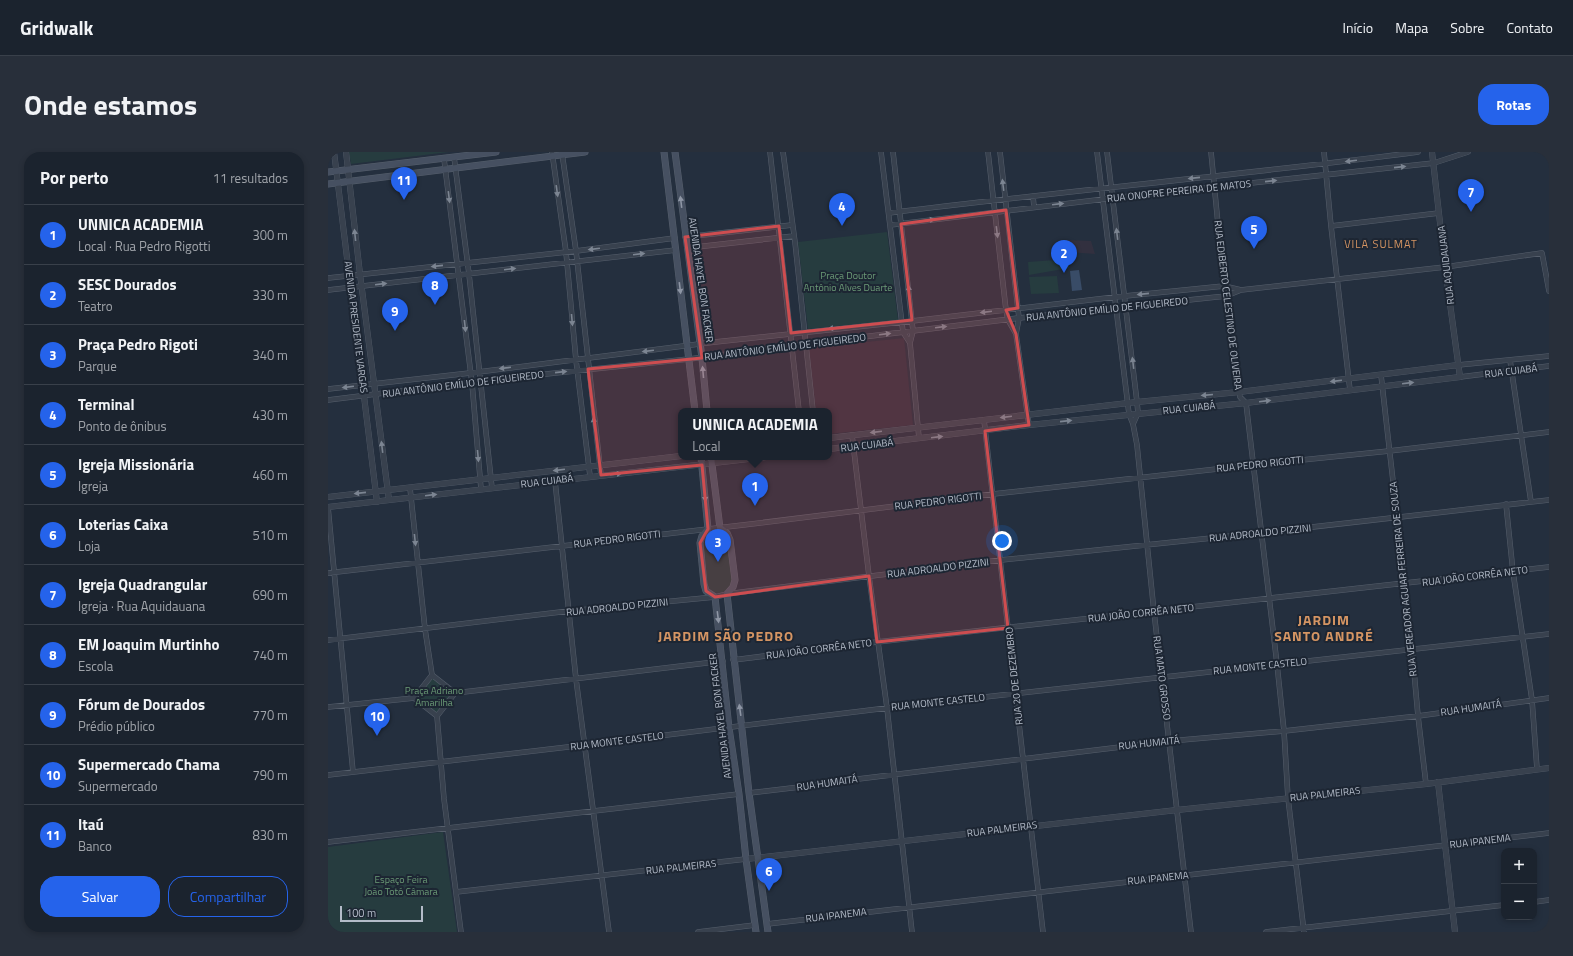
<!DOCTYPE html>
<html lang="pt">
<meta charset="utf-8">
<style>
:root{--surface:#1b232e;--page:#282f3a;--text:#f1f3f6;--muted:#a0a4aa;--line:#39404a;--accent:#2563eb}
body{margin:0;font-family:"Titillium Web",sans-serif;background:var(--page);color:var(--text)}
.controls{position:absolute;right:12px;bottom:12px;display:grid;overflow:hidden;border-radius:8px;box-shadow:0 2px 6px #0003}
.controls button{width:36px;height:36px;display:grid;place-items:center;padding:0;border:0;border-bottom:1px solid var(--line);background:var(--surface);color:var(--text);font:20px sans-serif}
.scale{position:absolute;left:12px;bottom:10px;width:83px;box-sizing:border-box;padding-left:4px;border:2px solid #b4bcc9;border-top:0;font-size:11px;line-height:14px;white-space:nowrap;color:#b4bcc9;-webkit-text-stroke:3px #1d2633;paint-order:stroke}
.you{position:absolute;left:674px;top:389px;width:14px;height:14px;margin:-10px;border:3px solid #fff;border-radius:50%;background:#1a73e8;box-shadow:0 0 0 6px #1a73e833}
.badge{display:grid;place-items:center;width:26px;height:26px;border-radius:50%;background:var(--accent);color:#fff;font-size:13px;font-weight:700}
.pin{position:absolute;translate:-50% -33px;filter:drop-shadow(0 1px 2px #0008)}
.pin::after{content:'';position:absolute;top:21px;width:14px;height:12px;background:inherit;clip-path:polygon(0 0,100% 0,50% 100%)}
.popup{position:absolute;left:350px;top:256px;width:154px;height:52px;box-sizing:border-box;display:grid;place-content:center;border-radius:8px;background:var(--surface);filter:drop-shadow(0 1px 3px #0005);font-size:13px;white-space:nowrap;color:var(--muted)}
.popup b{font-size:15px;color:var(--text)}
.popup::after{content:'';position:absolute;left:50%;top:100%;margin-left:-8px;border:8px solid transparent;border-top-color:var(--surface)}
.list{margin:0;padding:0;list-style:none}
h2{display:flex;justify-content:space-between;align-items:center;height:52px;margin:0;padding:0 16px;font-size:17px}
h2 small{font-size:13px;font-weight:400;color:var(--muted)}
.list li{display:grid;grid-template-columns:26px 1fr auto;gap:12px;align-items:center;box-sizing:border-box;height:60px;padding:0 16px;border-top:1px solid var(--line)}
.list b{display:block;font-size:15px;white-space:nowrap}
.list p{margin:0;font-size:13px;white-space:nowrap;color:var(--muted)}
.list em{font-size:13px;font-style:normal;color:var(--muted)}
.actions{display:flex;gap:8px;padding:12px 16px}
.actions a{flex:1;padding:9px 0;border:1px solid var(--accent);border-radius:16px;text-align:center;font-size:14px;color:var(--accent)}
.actions .main{background:var(--accent);color:#fff}
.map{position:relative;flex:none;width:1221px;height:780px;overflow:hidden;border-radius:16px}
header{display:flex;align-items:center;gap:24px;box-sizing:border-box;height:56px;padding:0 20px;background:var(--surface);border-bottom:1px solid var(--line)}
header strong{font-size:19px}
nav{display:flex;gap:22px;margin-inline-start:auto;font-size:14px}
.intro{display:flex;align-items:center;justify-content:space-between;box-sizing:border-box;height:96px;padding:0 24px}
h1{margin:0;font-size:28px}
.button{padding:10px 18px;border-radius:16px;background:var(--accent);color:#fff;font-size:14px;font-weight:700}
main{display:flex;gap:24px;padding:0 24px}
aside{flex:1;background:var(--surface);border-radius:16px;box-shadow:0 2px 6px #0003}
.map>svg:first-child{display:block}
.medical{fill:#32303f}
.green{fill:#263c3f}
.water{fill:#394c67}
.lines{fill:none;stroke-linecap:round;stroke-linejoin:round}
.minor-casing{stroke:#565f6c;stroke-width:5.5}
.tertiary-casing{stroke:#565f6c;stroke-width:6}
.secondary-casing{stroke:#565f6c;stroke-width:7}
.minor{stroke:#38414e;stroke-width:4.5}
.tertiary{stroke:#38414e;stroke-width:5.5}
.secondary{stroke:#465061;stroke-width:6}
.oneway{fill:#7c8592}
.oneway2{fill:#8e96a5}
.marked{fill:#ce4d50;fill-opacity:0.2;stroke:#ce4d50;stroke-width:3;stroke-linejoin:round}
.labels{text-anchor:middle;dominant-baseline:central;stroke-width:4;stroke-linejoin:round;paint-order:stroke}
.street-label{font-size:10px;fill:#b4bcc9;stroke:#1d2633}
.park-label{font-size:10px;fill:#6b9a76;stroke:#1d2633}
.neighbourhood-label{font-size:11px;letter-spacing:1px;fill:#d59563;stroke:#1d2633}
.district-label{font-size:14px;font-weight:bold;letter-spacing:1px;fill:#d59563;stroke:#1d2633}
</style>
<header>
<strong>Gridwalk</strong>
<nav><a>Início</a><a>Mapa</a><a>Sobre</a><a>Contato</a></nav>
</header>
<div class="intro"><h1>Onde estamos</h1><a class="button">Rotas</a></div>
<main>
<aside>
<h2>Por perto<small>11 resultados</small></h2>
<ul class="list">
<li><span class="badge">1</span><div><b>UNNICA ACADEMIA</b><p>Local · Rua Pedro Rigotti</p></div><em>300 m</em></li>
<li><span class="badge">2</span><div><b>SESC Dourados</b><p>Teatro</p></div><em>330 m</em></li>
<li><span class="badge">3</span><div><b>Praça Pedro Rigoti</b><p>Parque</p></div><em>340 m</em></li>
<li><span class="badge">4</span><div><b>Terminal</b><p>Ponto de ônibus</p></div><em>430 m</em></li>
<li><span class="badge">5</span><div><b>Igreja Missionária</b><p>Igreja</p></div><em>460 m</em></li>
<li><span class="badge">6</span><div><b>Loterias Caixa</b><p>Loja</p></div><em>510 m</em></li>
<li><span class="badge">7</span><div><b>Igreja Quadrangular</b><p>Igreja · Rua Aquidauana</p></div><em>690 m</em></li>
<li><span class="badge">8</span><div><b>EM Joaquim Murtinho</b><p>Escola</p></div><em>740 m</em></li>
<li><span class="badge">9</span><div><b>Fórum de Dourados</b><p>Prédio público</p></div><em>770 m</em></li>
<li><span class="badge">10</span><div><b>Supermercado Chama</b><p>Supermercado</p></div><em>790 m</em></li>
<li><span class="badge">11</span><div><b>Itaú</b><p>Banco</p></div><em>830 m</em></li>
</ul>
<div class="actions"><a class="main">Salvar</a><a>Compartilhar</a></div>
</aside>
<div class="map">
<svg width="1221" height="780" viewBox="0 0 1221 780">
<rect width="100%" height="100%" fill="#242f3e"/>
<path class="medical" d="M738 88 763 89 767 102 740 100Z
M576 186 585 273 501 282V259H488L481 196Z"/>
<path class="green" d="M21 0H121L23 12Z
M559 80 570 168 480 177 470 90Z
M741 107V116L701 123 700 110Z
M729 124 731 141 703 142 701 125Z
M392 381 398 384 401 388 405 429C401 441 386 446 379 434L374 394 380 384Z
M104 525 125 542 108 563 87 546Z
M115 680 129 780H0V695Z"/>
<path class="water" d="M751 118 754 138 744 139 742 119Z"/>
<g class="lines">
<g class="minor-casing">
<path id="minor" d="M224 0 238 100 248 208 262 324
M442 0 471 259
M455 0 467 90 485 259
M553 0 575 180 582 191
M565 0 585 179 582 191 591 286
M660 0 678 158 680 168 688 182
M672 0 691 166 688 182 701 273
M769 0 801 262 805 272 809 293 826 460 863 780
M779 0 809 250 810 261 805 272
M883 0 896 134 911 240 912 245 918 251 949 512 956 579 960 646 976 780
M996 0 1003 74 1022 238
M234 1 248 99 273 323
M126 5 141 122 164 336
M116 7 144 231 153 337
M705 44 706 55
M561 61C737 39 914 23 1090 0
M562 73 785 46 1106 11 1140 0
M1003 74 1111 61
M357 85 464 73
M359 96 466 84
M0 126 248 99 347 86
M0 138 348 98
M1182 208 1203 350
M1130 213 1221 204
M1053 223 1084 497 1090 564 1098 632
M1132 225 1221 214
M0 237 142 221 387 190 584 169 787 145 896 134 913 138
M0 248 152 229 361 207 477 192 691 166 898 144 913 138 1117 115 1214 101 1221 139
M656 268 715 780
M524 283 541 424 559 556 584 780
M227 329 248 527 281 780
M82 336 97 477 104 523
M1178 352 1185 420 1204 548 1209 617
M0 355 25 620
M0 421 415 373 665 342 925 313 1061 299 1221 280
M0 488 241 459 387 445 399 442 422 439 673 408 932 381 1221 348
M405 508 549 490 1221 415
M104 523 127 541 109 564 86 546Z
M127 541 395 509
M0 555 86 546
M109 564 116 647 133 780
M0 623 257 593 559 556 1221 482
M421 641 514 630 530 627 842 589 956 579 1090 564 1221 546
M0 690 411 642
M128 740 418 707
M1206 750 1221 748
M439 772 1221 681
M370 780 427 773
M938 780 1176 753"/>
</g>
<g class="tertiary-casing">
<path id="tertiary" d="M6 0 49 350
M18 0 32 122 61 348
M501 286 809 250 911 240 1130 213
M501 297 701 273 918 251 1132 225 1117 115 1104 0
M0 345 353 304
M0 355 438 305
M1110 630 1127 780
M418 707 849 658 1098 632 1221 616"/>
</g>
<g class="secondary-casing">
<path id="secondary" d="M336 0 367 259
M347 0 374 206 379 259
M0 20 168 0
M0 32 257 0
M373 305 380 377 374 384 372 391 376 432 378 439 387 445 401 576 411 642 418 707 428 780
M383 305 392 376 399 381 402 388 407 428 405 435 399 442 421 641 440 780"/>
</g>
<use href="#minor" class="minor"/>
<use href="#tertiary" class="tertiary"/>
<use href="#secondary" class="secondary"/>
</g>
<defs><path id="oneway-solid" d="M-6-.8H1V-3.2L6.5 0L1 3.2V.8H-6Z"/></defs>
<g class="oneway">
<use href="#oneway-solid" transform="translate(1023 9) rotate(173)"/>
<use href="#oneway-solid" transform="translate(1072 15) rotate(-6)"/>
<use href="#oneway-solid" transform="translate(866 26) rotate(174)"/>
<use href="#oneway-solid" transform="translate(943 29) rotate(-6)"/>
<use href="#oneway-solid" transform="translate(675 33) rotate(-97)"/>
<use href="#oneway-solid" transform="translate(229 39) rotate(82)"/>
<use href="#oneway-solid" transform="translate(121 45) rotate(83)"/>
<use href="#oneway-solid" transform="translate(730 52) rotate(-7)"/>
<use href="#oneway-solid" transform="translate(601 68) rotate(-7)"/>
<use href="#oneway-solid" transform="translate(669 80) rotate(83)"/>
<use href="#oneway-solid" transform="translate(789 82) rotate(-97)"/>
<use href="#oneway-solid" transform="translate(27 83) rotate(-96)"/>
<use href="#oneway-solid" transform="translate(266 97) rotate(173)"/>
<use href="#oneway-solid" transform="translate(311 102) rotate(-7)"/>
<use href="#oneway-solid" transform="translate(109 114) rotate(174)"/>
<use href="#oneway-solid" transform="translate(182 117) rotate(-7)"/>
<use href="#oneway-solid" transform="translate(53 132) rotate(-7)"/>
<use href="#oneway-solid" transform="translate(581 139) rotate(-96)"/>
<use href="#oneway-solid" transform="translate(815 142) rotate(174)"/>
<use href="#oneway-solid" transform="translate(658 160) rotate(173)"/>
<use href="#oneway-solid" transform="translate(244 168) rotate(85)"/>
<use href="#oneway-solid" transform="translate(137 174) rotate(84)"/>
<use href="#oneway-solid" transform="translate(613 175) rotate(-7)"/>
<use href="#oneway-solid" transform="translate(506 176) rotate(174)"/>
<use href="#oneway-solid" transform="translate(557 182) rotate(-7)"/>
<use href="#oneway-solid" transform="translate(320 199) rotate(173)"/>
<use href="#oneway-solid" transform="translate(805 211) rotate(-97)"/>
<use href="#oneway-solid" transform="translate(177 216) rotate(173)"/>
<use href="#oneway-solid" transform="translate(233 220) rotate(-6)"/>
<use href="#oneway-solid" transform="translate(1008 229) rotate(173)"/>
<use href="#oneway-solid" transform="translate(1080 231) rotate(-7)"/>
<use href="#oneway-solid" transform="translate(20 235) rotate(173)"/>
<use href="#oneway-solid" transform="translate(879 243) rotate(175)"/>
<use href="#oneway-solid" transform="translate(937 249) rotate(-7)"/>
<use href="#oneway-solid" transform="translate(678 265) rotate(173)"/>
<use href="#oneway-solid" transform="translate(738 269) rotate(-6)"/>
<use href="#oneway-solid" transform="translate(266 271) rotate(-97)"/>
<use href="#oneway-solid" transform="translate(548 280) rotate(173)"/>
<use href="#oneway-solid" transform="translate(609 285) rotate(-7)"/>
<use href="#oneway-solid" transform="translate(54 295) rotate(-97)"/>
<use href="#oneway-solid" transform="translate(150 304) rotate(85)"/>
<use href="#oneway-solid" transform="translate(231 318) rotate(173)"/>
<use href="#oneway-solid" transform="translate(288 322) rotate(-6)"/>
<use href="#oneway-solid" transform="translate(32 341) rotate(174)"/>
<use href="#oneway-solid" transform="translate(103 343) rotate(-7)"/>
<use href="#oneway-solid" transform="translate(87 388) rotate(84)"/>
</g>
<g class="oneway2">
<use href="#oneway-solid" transform="translate(353 50) rotate(-97)"/>
<use href="#oneway-solid" transform="translate(352 136) rotate(83)"/>
<use href="#oneway-solid" transform="translate(375 220) rotate(-95)"/>
<use href="#oneway-solid" transform="translate(377 344) rotate(84)"/>
<use href="#oneway-solid" transform="translate(390 465) rotate(83)"/>
<use href="#oneway-solid" transform="translate(412 558) rotate(-98)"/>
</g>
<path class="marked" d="M678 58 690 156 678 158 688 182 701 273 657 279 680 476 549 490 541 424 387 445 378 439 372 391 380 377 374 313 273 323 260 217 374 206 357 85 451 74 463 181 584 168 573 72Z"/>
<g class="labels">
<g class="street-label">
<text transform="translate(851 39) rotate(-6)">RUA ONOFRE PEREIRA DE MATOS</text>
<text transform="translate(1118 113) rotate(-97)">RUA AQUIDAUANA</text>
<text transform="translate(373 128) rotate(82)">AVENIDA HAYEL BON FACKER</text>
<text transform="translate(900 153) rotate(83)">RUA EDIBERTO CELESTINO DE OLIVEIRA</text>
<text transform="translate(779 157) rotate(-6)">RUA ANTÔNIO EMÍLIO DE FIGUEIREDO</text>
<text transform="translate(28 175) rotate(83)">AVENIDA PRESIDENTE VARGAS</text>
<text transform="translate(457 195) rotate(-7)">RUA ANTÔNIO EMÍLIO DE FIGUEIREDO</text>
<text transform="translate(1183 219) rotate(-7)">RUA CUIABÁ</text>
<text transform="translate(135 232) rotate(-7)">RUA ANTÔNIO EMÍLIO DE FIGUEIREDO</text>
<text transform="translate(861 256) rotate(-6)">RUA CUIABÁ</text>
<text transform="translate(539 293) rotate(-7)">RUA CUIABÁ</text>
<text transform="translate(932 312) rotate(-6)">RUA PEDRO RIGOTTI</text>
<text transform="translate(219 329) rotate(-7)">RUA CUIABÁ</text>
<text transform="translate(610 349) rotate(-7)">RUA PEDRO RIGOTTI</text>
<text transform="translate(932 381) rotate(-6)">RUA ADROALDO PIZZINI</text>
<text transform="translate(289 387) rotate(-7)">RUA PEDRO RIGOTTI</text>
<text transform="translate(610 416) rotate(-7)">RUA ADROALDO PIZZINI</text>
<text transform="translate(1147 424) rotate(-7)">RUA JOÃO CORRÊA NETO</text>
<text transform="translate(1075 427) rotate(-96)">RUA VEREADOR AGUIAR FERREIRA DE SOUZA</text>
<text transform="translate(289 455) rotate(-6)">RUA ADROALDO PIZZINI</text>
<text transform="translate(813 461) rotate(-6)">RUA JOÃO CORRÊA NETO</text>
<text transform="translate(491 497) rotate(-7)">RUA JOÃO CORRÊA NETO</text>
<text transform="translate(932 514) rotate(-6)">RUA MONTE CASTELO</text>
<text transform="translate(686 524) rotate(-96)">RUA 20 DE DEZEMBRO</text>
<text transform="translate(834 526) rotate(83)">RUA MATO GROSSO</text>
<text transform="translate(610 550) rotate(-6)">RUA MONTE CASTELO</text>
<text transform="translate(1143 556) rotate(-8)">RUA HUMAITÁ</text>
<text transform="translate(392 564) rotate(-97)">AVENIDA HAYEL BON FACKER</text>
<text transform="translate(289 589) rotate(-7)">RUA MONTE CASTELO</text>
<text transform="translate(821 591) rotate(-6)">RUA HUMAITÁ</text>
<text transform="translate(499 631) rotate(-8)">RUA HUMAITÁ</text>
<text transform="translate(997 642) rotate(-6)">RUA PALMEIRAS</text>
<text transform="translate(674 677) rotate(-7)">RUA PALMEIRAS</text>
<text transform="translate(1152 689) rotate(-7)">RUA IPANEMA</text>
<text transform="translate(353 715) rotate(-6)">RUA PALMEIRAS</text>
<text transform="translate(830 726) rotate(-6)">RUA IPANEMA</text>
<text transform="translate(508 763) rotate(-7)">RUA IPANEMA</text>
</g>
<g class="park-label">
<text x="520" y="123">Praça Doutor<tspan x="520" dy="12">Antônio Alves Duarte</tspan></text>
<text x="106" y="538">Praça Adriano<tspan x="106" dy="12">Amarilha</tspan></text>
<text x="73" y="727">Espaço Feira<tspan x="73" dy="12">João Totó Câmara</tspan></text>
</g>
<g class="neighbourhood-label">
<text x="1053" y="92">VILA SULMAT</text>
</g>
<g class="district-label">
<text x="996" y="467">JARDIM<tspan x="996" dy="16">SANTO ANDRÉ</tspan></text>
<text x="398" y="483">JARDIM SÃO PEDRO</text>
</g>
</g>
</svg>
<div class="controls">
<button>+</button>
<button>−</button>
</div>
<div class="scale">100 m</div>
<div class="you"></div>
<div class="pin badge" style="left:427px;top:354px">1</div>
<div class="popup"><b>UNNICA ACADEMIA</b>Local</div>
<div class="pin badge" style="left:736px;top:121px">2</div>
<div class="pin badge" style="left:390px;top:410px">3</div>
<div class="pin badge" style="left:514px;top:74px">4</div>
<div class="pin badge" style="left:926px;top:97px">5</div>
<div class="pin badge" style="left:441px;top:739px">6</div>
<div class="pin badge" style="left:1143px;top:60px">7</div>
<div class="pin badge" style="left:107px;top:153px">8</div>
<div class="pin badge" style="left:67px;top:179px">9</div>
<div class="pin badge" style="left:49px;top:584px">10</div>
<div class="pin badge" style="left:76px;top:48px">11</div>
</div>
</main>
